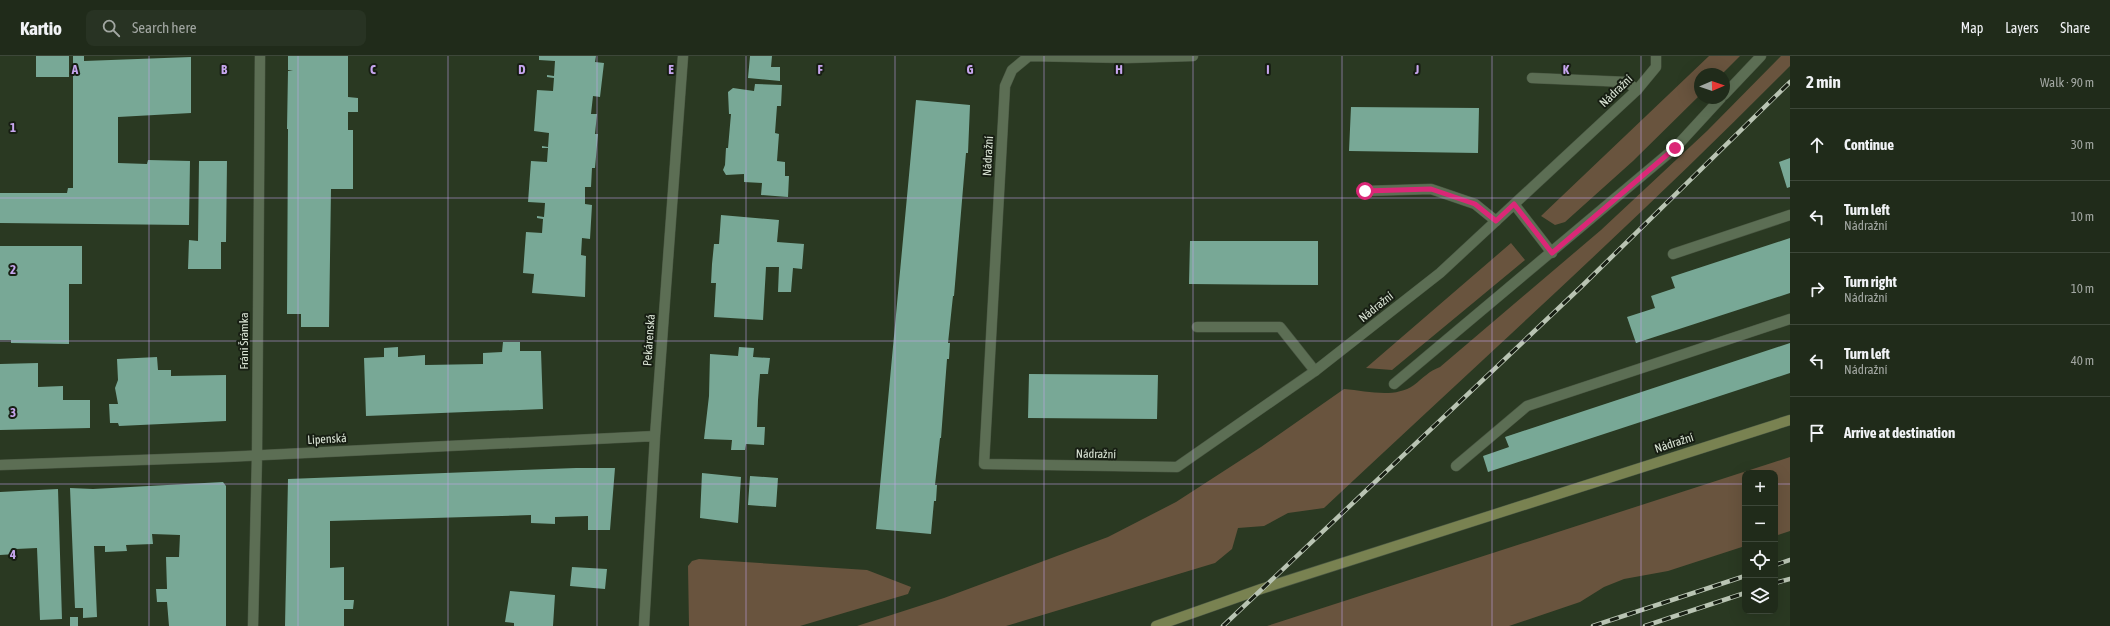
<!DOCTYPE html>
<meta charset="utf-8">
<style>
:root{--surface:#202b1a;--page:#283323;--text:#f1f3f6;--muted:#a2a7a2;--line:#3d4739}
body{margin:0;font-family:"Asap Condensed",sans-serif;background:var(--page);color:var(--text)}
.controls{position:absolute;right:12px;bottom:12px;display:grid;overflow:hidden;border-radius:8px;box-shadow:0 4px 16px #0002}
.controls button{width:36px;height:36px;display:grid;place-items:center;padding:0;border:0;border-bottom:1px solid var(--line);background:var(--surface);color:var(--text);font:20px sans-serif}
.compass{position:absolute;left:1694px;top:12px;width:36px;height:36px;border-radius:50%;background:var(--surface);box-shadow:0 4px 16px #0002;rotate:88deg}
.stop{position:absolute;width:12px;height:12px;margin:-9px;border:3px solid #db2777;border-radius:50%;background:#fff}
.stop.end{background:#db2777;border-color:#fff;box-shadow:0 1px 4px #0008}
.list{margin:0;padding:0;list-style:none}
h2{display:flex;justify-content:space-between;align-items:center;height:52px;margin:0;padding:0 16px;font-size:17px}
h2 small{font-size:13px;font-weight:400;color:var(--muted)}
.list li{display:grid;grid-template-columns:26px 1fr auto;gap:12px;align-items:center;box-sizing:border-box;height:72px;padding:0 16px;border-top:1px solid var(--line)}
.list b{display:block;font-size:15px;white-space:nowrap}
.list p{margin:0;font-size:13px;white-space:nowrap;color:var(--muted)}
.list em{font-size:13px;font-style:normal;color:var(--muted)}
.icon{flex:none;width:22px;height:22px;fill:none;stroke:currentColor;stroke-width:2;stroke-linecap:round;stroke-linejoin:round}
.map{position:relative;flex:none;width:1790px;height:570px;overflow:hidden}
header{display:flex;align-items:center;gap:24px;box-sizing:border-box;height:56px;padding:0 20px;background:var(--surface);border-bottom:1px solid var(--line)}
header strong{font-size:19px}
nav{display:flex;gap:22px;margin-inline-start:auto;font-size:14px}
.search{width:280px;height:36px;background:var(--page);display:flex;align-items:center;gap:10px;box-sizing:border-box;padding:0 14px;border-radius:8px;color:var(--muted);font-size:15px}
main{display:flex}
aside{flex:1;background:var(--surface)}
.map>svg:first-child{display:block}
.green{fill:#69543e}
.building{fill:#78a896}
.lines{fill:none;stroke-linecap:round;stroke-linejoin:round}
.lane-casing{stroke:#4a5743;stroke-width:11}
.street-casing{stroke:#4a5743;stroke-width:11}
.secondary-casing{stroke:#4a5743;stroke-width:11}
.lane{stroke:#5c6e54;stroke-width:10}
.street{stroke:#5c6e54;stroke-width:10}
.secondary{stroke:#798251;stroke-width:10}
.rail-casing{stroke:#b9c4b3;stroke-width:4.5}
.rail{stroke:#171e13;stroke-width:3;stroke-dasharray:9;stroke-linecap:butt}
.route{stroke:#db2777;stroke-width:5}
.grid{fill:none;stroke:#c7a6ef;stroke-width:1;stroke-opacity:0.55}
.labels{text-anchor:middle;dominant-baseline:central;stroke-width:4;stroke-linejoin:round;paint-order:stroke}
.street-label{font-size:12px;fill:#dae4d5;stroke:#171e13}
.grid-label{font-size:13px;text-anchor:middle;font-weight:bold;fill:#c7a6ef;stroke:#171e13;stroke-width:4;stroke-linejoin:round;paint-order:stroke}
</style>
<header>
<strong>Kartio</strong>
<div class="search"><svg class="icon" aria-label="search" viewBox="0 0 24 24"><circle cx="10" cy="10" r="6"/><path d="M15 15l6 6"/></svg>Search here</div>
<nav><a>Map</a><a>Layers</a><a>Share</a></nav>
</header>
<main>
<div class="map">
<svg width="1790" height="570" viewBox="0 0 1790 570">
<rect width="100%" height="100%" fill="#2a3922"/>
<path class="green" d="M1709 0H1740L1722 18H1700V39L1633 105 1565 166 1555 169 1541 160Z
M1781 0H1790V10C1640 162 1480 305 1324 452L1288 457 1264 470 1238 472 1232 493 1215 507 1006 570H857L944 542 1108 481 1176 446 1261 391 1344 333C1368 335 1394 343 1414 329 1423 322 1429 315 1440 311L1601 174 1707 75Z
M1511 187 1525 204 1392 314 1366 312Z
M1790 401V475L1775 480V417H1745V490L1668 515 1624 523 1604 531 1580 546 1509 570H1267Z
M699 503 867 514 911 531 908 538 800 570H689L688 510 692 505Z"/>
<path class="building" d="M36 0H69V21H36Z
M73 0H84V5L191 1V57L118 61V107L147 108 148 104 190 105 189 169 0 167V137H67L68 132H73Z
M288 0H348V41L358 42V56H348V74H353V133H331L329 271H301V258H305H287L288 73H294H287L288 15H293L288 14Z
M539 0H596L595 6 604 7 600 41 593 40 591 58H597L595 78H598L595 112H592L591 131H585V148L592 149 590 183 582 182 581 199 586 200 585 241 532 237 534 218 523 217 526 176 542 177 543 163 537 162V160L544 161 545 147 528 146 531 105 547 106 548 92H542V90L548 91 549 77 534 75 537 34 553 35 554 22 547 21V19L554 20 555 5 539 4Z
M750 0H772L771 11H780V25L748 22Z
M755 28 782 29 781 50H777L775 77 779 78 777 105 785 106V120H789L788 141 761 139 762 127 744 126V118L726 119 723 114 725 109 726 92H728L731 58H729L728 36 733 32 754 35Z
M916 44 970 49 968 97H966L954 240H953L948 287H950L949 303H947L941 382H940L935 429H937L936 445H934L931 478 876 473Z
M1351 51 1479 52 1478 97 1349 95Z
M1790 102V131L1787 132 1779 106Z
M199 105H227L226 186H221V213H188L189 184 198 185Z
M721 159 779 164 777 186 804 188 802 213 793 212 791 236H778L779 211H766L763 264 714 261 716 227H711L712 208 714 188H719Z
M1790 182V237L1636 287 1627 261 1655 252 1651 240 1675 232 1671 221Z
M1190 185H1318V229L1189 228Z
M0 190H82V228H69V288L11 287V284H0Z
M503 286H520V295H541L543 353 366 360 364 302 384 301V292L398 291V301L425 299V309L483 308V297L502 296Z
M1790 287V317L1488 416 1483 400 1509 391 1505 381Z
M739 291 754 292 753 301 770 302 768 318H760L758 344 757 371H765L764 389 746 388 745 394H731L732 384 704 383 709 340 710 298 738 300Z
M157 301 158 314H171V320L226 319V365L119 370 118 367H110L109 348H118L115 332 118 324 117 303Z
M38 307V331L63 330V344H90V372L0 374V308Z
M1029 318 1158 319 1157 363 1028 362Z
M576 412H615L610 474H588V460L555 461V468L531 467V459L330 465V512L344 511V544H354L353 553H344V570H285L288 423Z
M702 417 741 421 738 467 700 462Z
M750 420 778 422 776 451 748 449Z
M223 426 226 430V570H169L167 546H157L156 533H167L166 501H179L180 479 152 478 153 488 126 489 127 495 105 496V490H94L97 561 83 562V552H75L70 432 93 433Z
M58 433 62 563 40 564 37 492 16 493V498L0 499V436Z
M572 511 607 513 605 533 570 530Z
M510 535 555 539 553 570H514V567L505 566Z
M70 561H78V570H70Z"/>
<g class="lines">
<g class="lane-casing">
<path id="lane" d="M1532 22 1627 26 1637 34
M1365 135 1431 133 1475 148 1496 165
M1673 198 1790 159
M1197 271H1280L1315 315
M1456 410 1527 350 1790 263"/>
</g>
<g class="street-casing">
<path id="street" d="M1193 0 1127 2 1029 0 1012 14 1005 30 984 408 1177 411 1315 315 1440 217 1637 34 1656 11V0
M1724 39 1761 0
M1514 148 1552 197
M1394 328 1675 92 1721 42
M0 409 224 401 655 380
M253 570 257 399 260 0
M644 570 655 380 683 0"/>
</g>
<g class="secondary-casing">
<path id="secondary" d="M1156 570 1261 533 1790 364"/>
</g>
<use href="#lane" class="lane"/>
<use href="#street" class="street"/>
<use href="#secondary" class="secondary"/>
<g class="rail-casing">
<path id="rail" d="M1775 509 1790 504
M1775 527 1790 523
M1223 570 1582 230 1790 26
M1593 570 1745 520
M1645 570 1745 537"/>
</g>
<use href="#rail" class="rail"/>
</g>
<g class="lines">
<path class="route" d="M1365 135 1431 133 1475 148 1496 165 1514 148 1552 197 1675 92"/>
</g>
<path class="grid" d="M149 0V570M298 0V570M448 0V570M597 0V570M746 0V570M895 0V570M1044 0V570M1193 0V570M1342 0V570M1492 0V570M1641 0V570M0 142H1790M0 285H1790M0 428H1745M1775 428H1790"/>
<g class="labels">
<g class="street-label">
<text transform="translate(1616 35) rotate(-44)">Nádražní</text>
<text transform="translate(988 100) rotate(-87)">Nádražní</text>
<text transform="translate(1376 251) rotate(-39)">Nádražní</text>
<text transform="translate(649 284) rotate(-86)">Pekárenská</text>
<text transform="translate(244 285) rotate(-90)">Fráni Šrámka</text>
<text transform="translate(327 383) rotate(-3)">Lipenská</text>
<text transform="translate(1674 387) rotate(-18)">Nádražní</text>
<text transform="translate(1096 398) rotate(1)">Nádražní</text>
</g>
</g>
<g class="grid-label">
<text x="75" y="18">A</text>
<text x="224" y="18">B</text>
<text x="373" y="18">C</text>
<text x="522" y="18">D</text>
<text x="671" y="18">E</text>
<text x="820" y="18">F</text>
<text x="970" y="18">G</text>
<text x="1119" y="18">H</text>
<text x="1268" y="18">I</text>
<text x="1417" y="18">J</text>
<text x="1566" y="18">K</text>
<text x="13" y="76">1</text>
<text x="13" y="218">2</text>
<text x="13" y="361">3</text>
<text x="13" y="503">4</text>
</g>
</svg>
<div class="controls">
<button>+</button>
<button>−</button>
<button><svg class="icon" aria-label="locate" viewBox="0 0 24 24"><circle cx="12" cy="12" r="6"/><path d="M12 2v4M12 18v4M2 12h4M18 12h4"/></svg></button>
<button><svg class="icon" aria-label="layers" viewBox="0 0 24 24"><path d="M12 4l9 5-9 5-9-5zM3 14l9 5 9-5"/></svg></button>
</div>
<svg class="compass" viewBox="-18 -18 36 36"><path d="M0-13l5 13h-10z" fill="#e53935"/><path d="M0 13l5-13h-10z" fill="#a2a7a2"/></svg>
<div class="stop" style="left:1365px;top:135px"></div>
<div class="stop end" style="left:1675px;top:92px"></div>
</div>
<aside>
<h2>2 min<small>Walk · 90 m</small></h2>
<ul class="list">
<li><svg class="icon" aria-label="ahead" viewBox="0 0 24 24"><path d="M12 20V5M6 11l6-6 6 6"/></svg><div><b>Continue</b></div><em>30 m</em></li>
<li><svg class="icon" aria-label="left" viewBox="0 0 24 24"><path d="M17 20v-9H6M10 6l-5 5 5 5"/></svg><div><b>Turn left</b><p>Nádražní</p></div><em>10 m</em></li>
<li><svg class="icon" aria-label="right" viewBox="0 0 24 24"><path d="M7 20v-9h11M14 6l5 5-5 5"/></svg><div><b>Turn right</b><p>Nádražní</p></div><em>10 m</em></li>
<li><svg class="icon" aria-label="left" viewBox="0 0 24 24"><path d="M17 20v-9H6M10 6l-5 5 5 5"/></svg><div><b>Turn left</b><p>Nádražní</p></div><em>40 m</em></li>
<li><svg class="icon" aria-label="arrive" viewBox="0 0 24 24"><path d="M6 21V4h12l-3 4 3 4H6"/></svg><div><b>Arrive at destination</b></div></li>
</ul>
</aside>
</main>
